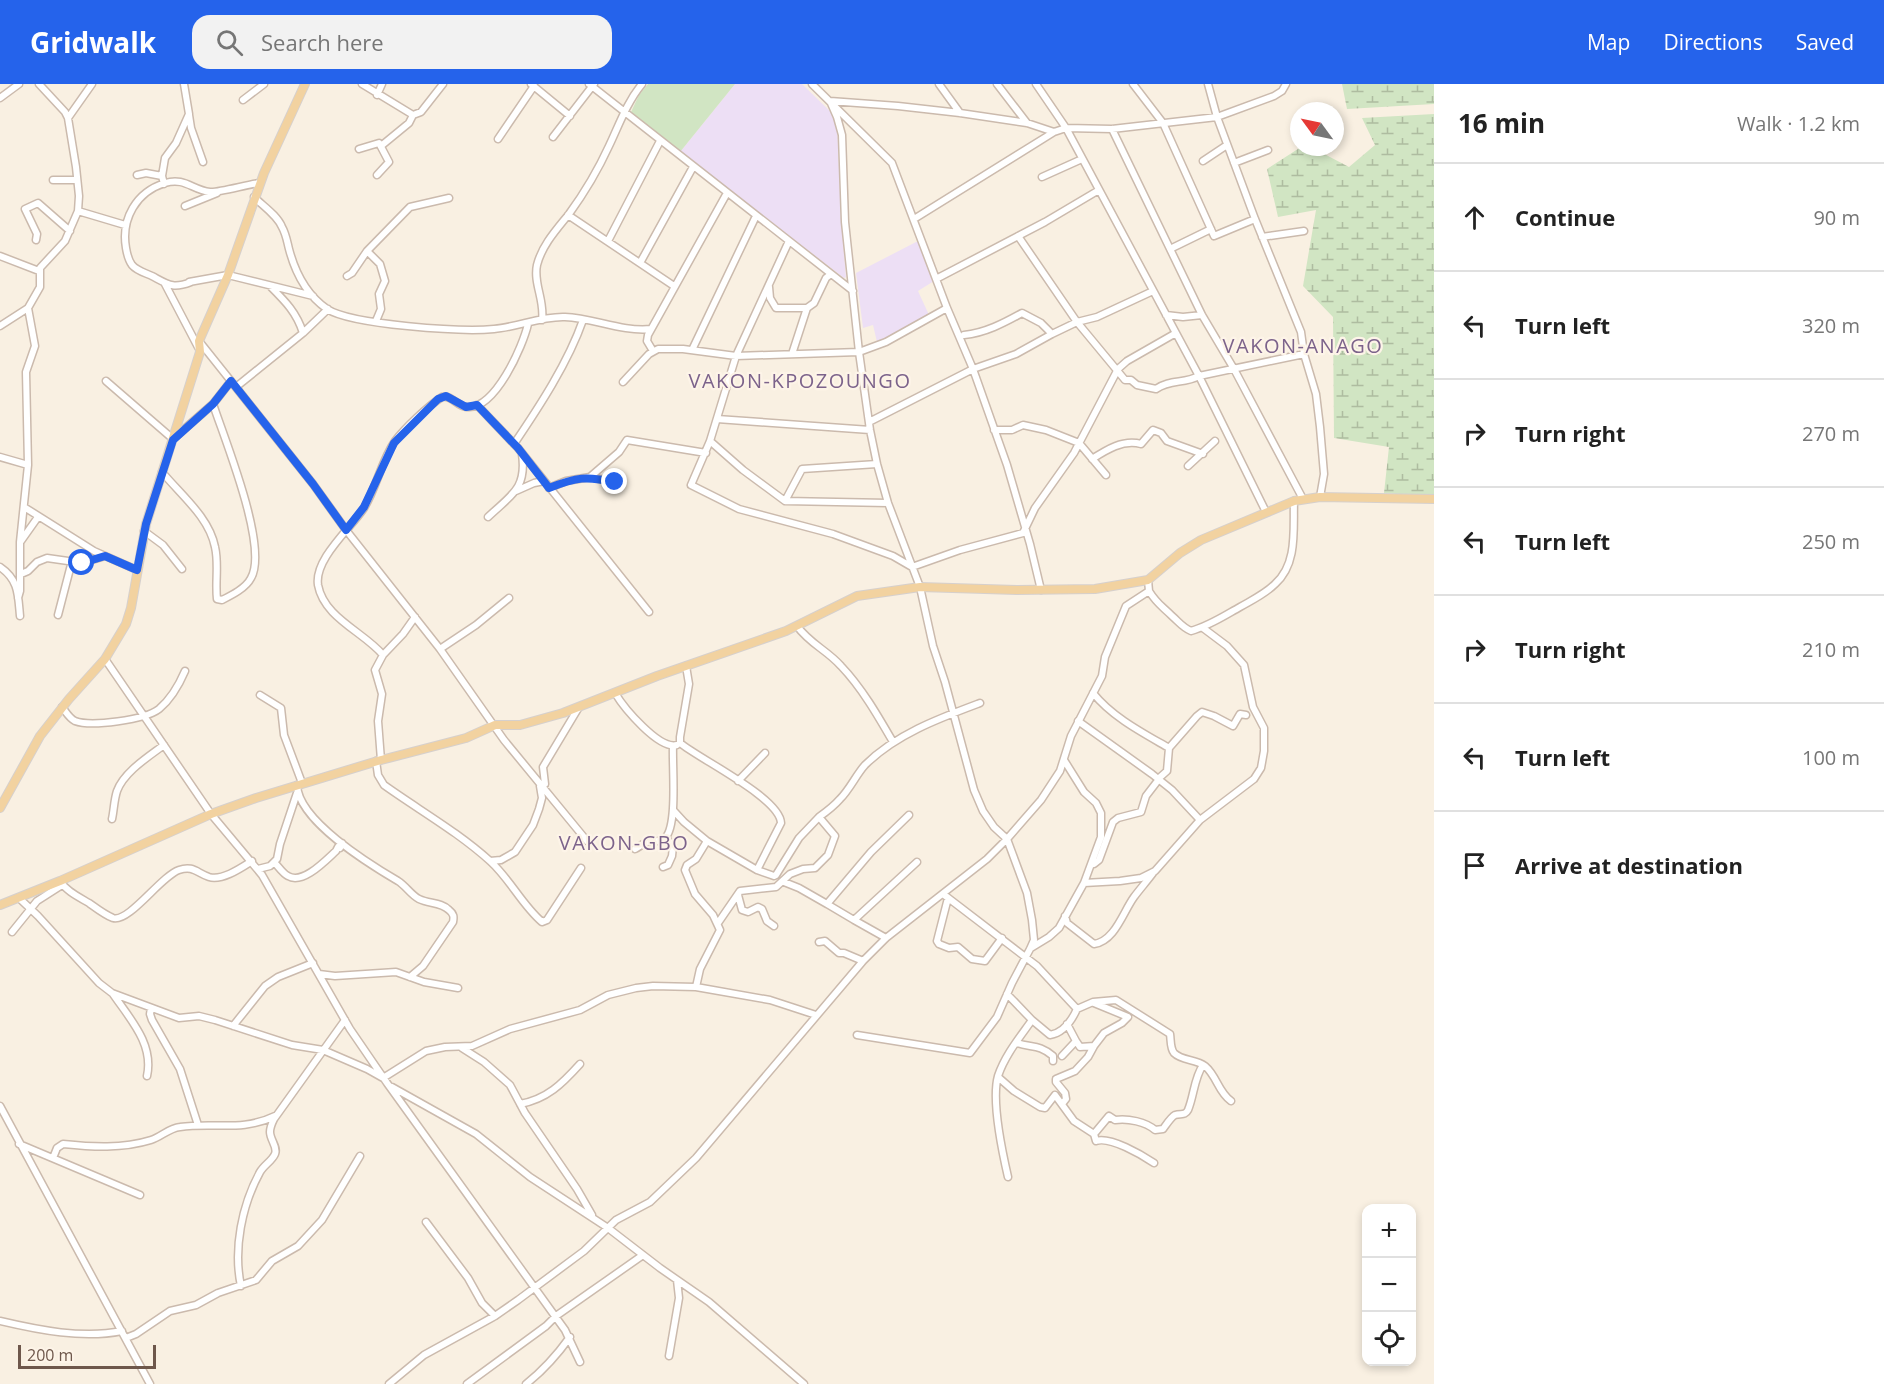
<!DOCTYPE html>
<meta charset="utf-8">
<style>
:root{--surface:#fff;--page:#f2f2f2;--text:#222;--muted:#767676;--line:#e0e0e0;--accent:#2563eb}
body{margin:0;font-family:"Open Sans",sans-serif;background:var(--page);color:var(--text)}
.controls{position:absolute;right:18px;bottom:18px;display:grid;overflow:hidden;border-radius:12px;box-shadow:0 3px 9px #0003}
.controls button{width:54px;height:54px;display:grid;place-items:center;padding:0;border:0;border-bottom:2px solid var(--line);background:var(--surface);color:var(--text);font:30px sans-serif}
.compass{position:absolute;left:1290px;top:18px;width:54px;height:54px;border-radius:50%;background:var(--surface);box-shadow:0 3px 9px #0003;rotate:303deg}
.scale{position:absolute;left:18px;bottom:15px;width:138px;box-sizing:border-box;padding-left:6px;border:3px solid #6e574b;border-top:0;font-size:16px;line-height:21px;white-space:nowrap;color:#6e574b;-webkit-text-stroke:4px #fdf4e8;paint-order:stroke}
.stop{position:absolute;width:18px;height:18px;margin:-14px;border:4px solid #2563eb;border-radius:50%;background:#fff}
.stop.end{background:#2563eb;border-color:#fff;box-shadow:0 2px 6px #0008}
.list{margin:0;padding:0;list-style:none}
h2{display:flex;justify-content:space-between;align-items:center;height:78px;margin:0;padding:0 24px;font-size:26px}
h2 small{font-size:20px;font-weight:400;color:var(--muted)}
.list li{display:grid;grid-template-columns:39px 1fr auto;gap:18px;align-items:center;box-sizing:border-box;height:108px;padding:0 24px;border-top:2px solid var(--line)}
.list b{display:block;font-size:22px;white-space:nowrap}
.list em{font-size:20px;font-style:normal;color:var(--muted)}
.icon{flex:none;width:33px;height:33px;fill:none;stroke:currentColor;stroke-width:2;stroke-linecap:round;stroke-linejoin:round}
.map{position:relative;flex:none;width:1434px;height:1300px;overflow:hidden}
header{display:flex;align-items:center;gap:36px;box-sizing:border-box;height:84px;padding:0 30px;background:var(--accent);color:#fff}
header strong{font-size:28px}
nav{display:flex;gap:33px;margin-inline-start:auto;font-size:21px}
.search{width:420px;height:54px;background:var(--page);display:flex;align-items:center;gap:15px;box-sizing:border-box;padding:0 21px;border-radius:18px;color:var(--muted);font-size:22px}
main{display:flex}
aside{flex:1;background:var(--surface)}
.map>svg:first-child{display:block}
.education{fill:#eddff5}
.wetland{fill:url(#wetland-marsh)}
.pitch{fill:#d1e5c3}
.lines{fill:none;stroke-linecap:round;stroke-linejoin:round}
.minor-casing{stroke:#cbbaad;stroke-width:9}
.major-casing{stroke:#d6d0cd;stroke-width:10}
.minor{stroke:#fff;stroke-width:6}
.major{stroke:#f2d2a0;stroke-width:8}
.route{stroke:#2563eb;stroke-width:8}
.labels{text-anchor:middle;dominant-baseline:central;stroke-width:4.5;stroke-linejoin:round;paint-order:stroke}
.quarter-label{font-size:20px;letter-spacing:1.5px;fill:#7c638b;stroke:#fdf4e8}
</style>
<header>
<strong>Gridwalk</strong>
<div class="search"><svg class="icon" aria-label="search" viewBox="0 0 24 24"><circle cx="10" cy="10" r="6"/><path d="M15 15l6 6"/></svg>Search here</div>
<nav><a>Map</a><a>Directions</a><a>Saved</a></nav>
</header>
<main>
<div class="map">
<svg width="1434" height="1300" viewBox="0 0 1434 1300">
<defs>
<pattern id="wetland-marsh" width="20" height="14" patternUnits="userSpaceOnUse" patternTransform="scale(1.5)"><rect width="20" height="14" fill="#d1e5c3"/><path d="M1 5h8M5 5V1M11 12h8M15 12V8" fill="none" stroke="#aebca0"/></pattern>
</defs>
<rect width="100%" height="100%" fill="#f9f0e2"/>
<path class="education" d="M735 0H802L834 31 837 38 841 135 846 193 844 194 680 68Z
M918 157 934 197 918 207 929 231 877 258 873 241 863 244 856 189Z"/>
<path class="wetland" d="M1342 0H1434V20L1347 25Z
M1434 30V413L1384 409 1389 363 1334 354 1333 233 1303 202 1316 126 1278 133 1267 85 1301 63H1311L1349 83 1375 61 1362 34Z"/>
<path class="pitch" d="M648 0H735L680 68 631 28 639 11Z"/>
<g class="lines">
<g class="minor-casing">
<path id="minor" d="M362 0 413 31 421 28 443 0
M531 0 570 32
M589 0 853 207
M812 0 892 79 947 224 973 285 1007 381 1030 460 1041 506
M939 0 960 29
M997 0 1027 39
M1036 0 1066 44 1199 292 1266 428
M1133 0 1163 39 1214 152 1255 135
M1208 0 1217 33 1255 135 1301 248 1304 270 1316 310 1320 343 1324 390 1320 413
M377 11 382 0
M0 14 19 0
M243 16 264 0
M189 31 191 44 203 78
M68 34 92 0
M1112 45 1202 231 1234 285 1303 415
M553 53 594 0
M498 55 534 2
M381 62 409 39 413 31
M359 65 379 59 389 78 377 91
M1203 77 1227 61
M1234 79 1268 66
M137 91 146 89 162 92
M1042 93 1082 75
M53 96H77
M164 100 162 92 165 74 176 59 189 30 184 0
M254 113C263 122 277 131 282 143 286 150 287 157 289 165 295 188 307 211 327 225 352 241 462 248 494 245 518 243 541 232 565 233 594 234 621 248 651 245
M185 122 217 109
M78 127 125 141
M568 131 674 202
M914 135 1054 48
M1018 152 1077 238 1097 233 1153 207
M1262 153 1304 147
M36 156 37 150 25 125 38 119 70 147
M608 157 660 57
M789 157 736 272 710 357 691 401 739 425 833 450 893 472 912 483 960 466 1023 449 1035 424 1074 369 1118 285 1127 277 1176 249
M1170 165 1211 145
M367 167 380 180 385 197 379 210 381 225 376 237
M0 172 39 187
M640 179 693 83
M347 192 352 189 367 167 410 123 449 114
M936 195 1045 138 1099 106
M189 198 228 191 313 212
M191 198C173 205 169 201 152 192 146 189 137 187 132 181 129 177 127 170 126 164 121 135 136 108 165 99 185 93 192 106 210 108 218 109 249 100 260 99
M165 200 198 263
M271 203C285 217 297 229 303 249
M769 203 770 214 776 224H807
M1166 231 1183 233 1202 231
M542 236C545 217 533 199 537 181 542 161 557 145 569 130 585 108 598 86 609 62 619 41 627 18 642 0
M0 242 28 224
M964 251C985 249 1004 239 1022 229L1041 239 1052 250 1077 238 1125 296H1131L1137 301 1156 305C1170 295 1184 300 1199 292L1304 270
M199 257 313 400 346 446 440 565 504 656 587 757
M692 266 756 132
M653 267 647 257 648 251 727 109
M792 270 807 224 814 219 826 194 831 190
M106 297 173 355 213 320 231 297
M623 298 649 270 658 265H683L736 272 859 268 886 258 947 224
M236 303 303 249 328 225
M477 321 518 364 649 528
M717 335 870 346
M869 338 973 285 1016 270 1052 250
M994 346H1012L1023 341 1046 346 1079 359 1106 391
M710 357 743 386 785 417 888 419
M514 360C539 323 568 279 583 236
M0 373 28 381
M1092 375C1106 366 1123 355 1141 360L1153 346 1161 349 1167 357 1203 370
M1188 382 1215 357
M162 388C181 411 209 433 215 463 219 480 215 498 217 515L222 516C232 511 246 504 251 494 269 463 224 354 213 320
M590 393 615 398
M549 404 566 397 590 393 619 368 627 356 706 369
M516 407 534 399 544 397
M785 417 802 385 877 380
M24 423 94 467 137 486
M488 433C511 411 527 405 522 370
M144 447 163 461 182 485
M21 457 38 433
M0 483C19 496 18 511 20 532
M21 490 28 487 37 478 47 474 82 479 105 472
M1149 507C1157 520 1162 522 1172 532 1179 538 1182 543 1191 547 1209 542 1224 532 1240 523 1252 516 1265 510 1275 500 1298 480 1293 445 1294 417
M18 514 20 507V458L28 381 26 288 35 262 28 224 40 203V184L65 157 78 127 79 112 76 83 68 34 65 28 39 0
M58 531 72 477
M797 542C810 560 827 566 841 582 862 604 878 632 893 658
M440 565 476 541 509 514
M383 571C364 548 324 534 318 501 314 475 351 444 364 424 377 403 381 377 395 357 405 344 428 322 442 313 453 311 456 322 467 323 495 326 523 262 528 240
M105 575 211 730 262 791 350 945 387 999 565 1246 580 1278
M686 582 689 600 680 653V659C701 676 780 714 781 739L757 786 774 792 776 791 799 754 819 733
M615 609C624 624 659 666 677 661
M1093 609C1112 633 1143 649 1169 664
M260 611 281 624 284 651 302 699
M62 623C66 628 69 634 75 637 91 643 145 636 159 625 171 615 179 601 185 587
M1078 637 1152 690 1172 706 1200 736
M381 676 378 637 382 610 375 586 383 571 403 550 415 533
M376 677 378 691 384 701C419 726 458 748 490 777 510 795 522 821 542 838L547 836 581 784
M1158 695 1167 687 1169 664 1197 632 1202 628 1214 632 1233 642 1240 630 1246 631
M738 697 765 669
M297 701C298 736 369 780 398 797 406 802 411 811 419 815 429 820 441 818 449 826 454 830 454 833 453 838L423 882 410 893
M112 735C114 726 114 716 117 707 124 688 148 673 164 661
M707 757 757 786
M635 765C639 763 644 759 647 758 653 756 660 759 665 754 678 742 672 681 673 662
M490 777 501 776 515 768 533 741 539 725 542 714 540 702 545 700 543 683 579 623
M274 778C278 782 283 790 288 792 303 801 326 776 336 767L338 763 340 764 342 759
M1094 780 1099 776 1113 738 1118 734 1141 728 1146 712 1156 699
M663 783 668 781 672 772 673 762 666 754
M258 785 270 782 277 775 280 760 297 709
M60 797C66 807 79 813 89 819 96 824 105 831 113 834 129 839 161 792 179 786 193 781 197 789 209 793 222 797 241 784 252 777
M784 798 799 804 827 820 871 768 909 731
M1084 799 1120 797 1141 794 1155 787 1200 736 1254 695 1261 684 1264 667V644L1253 623 1244 581 1227 562 1203 544
M943 810 1037 882 1077 925 1093 918 1116 916 1170 950C1171 956 1170 964 1174 969 1182 977 1196 975 1205 982 1217 992 1218 1008 1231 1017
M738 811 742 826 748 828 758 823 762 825 767 837 774 842
M19 814 38 832 99 899 112 909 179 934 199 932 215 936 292 961 323 966 367 985 383 994 426 967 445 963 472 962 510 945 580 926 608 911 636 904 653 902 696 903 700 885 720 846 713 831 695 810 685 786 687 781 696 775 707 757 684 738 673 726
M948 814 937 857 939 860 949 864 958 863 972 875 985 877 1002 854
M827 820 854 836
M1065 832 1067 839 1094 860C1115 857 1123 828 1134 813 1140 805 1147 797 1153 789
M718 839 740 807 776 803 790 790 803 785 815 784 828 771 835 752 819 733C826 728 834 722 840 715 850 705 856 691 865 681 896 650 940 634 980 619
M12 848 37 817 62 801
M886 854 854 836 917 778
M819 858 825 857 839 869H844L863 877
M1031 864 1049 853 1059 844 1084 799 1101 753V729L1096 719 1084 708 1064 676
M319 890 335 892 396 888 424 898 458 904
M696 903 770 916 816 931
M113 910C130 935 154 960 147 992
M1007 910 1032 936C1020 953 1005 971 998 992 991 1017 1002 1067 1008 1093
M151 924 150 930 152 936 180 985 198 1041
M1032 936 1050 951C1063 949 1072 936 1077 925
M233 942 265 902 278 893 313 879
M857 951 970 969 997 933 1012 899 1030 865 1034 856 1032 836 1027 809 1007 755 994 743 983 727 974 706 945 598 933 562 920 503 888 419 877 380 870 346 859 268 845 138 842 51 837 33 830 17 898 22 960 29 1027 39 1054 48 1066 44 1112 45 1217 33 1274 12 1282 7 1286 0
M1076 957 1080 963 1094 962 1104 949 1122 939 1128 933 1094 919
M1017 959C1032 964 1039 960 1053 972V977
M462 964 484 978 510 1001 525 1029 577 1105 592 1131
M1062 972 1076 957 1067 940
M998 993 1014 1007 1040 1023 1045 1024 1055 1011 1074 1037 1094 1050 1096 1057C1110 1052 1142 1071 1154 1079
M392 1003 476 1050 530 1093 608 1144 660 1184 709 1218 804 1300
M520 1020C547 1015 562 1000 580 980
M1062 1020 1066 1015 1065 1009 1056 998V995L1075 987 1088 973 1094 962
M0 1022 150 1300
M1094 1050 1109 1032 1115 1036C1128 1034 1146 1038 1155 1046L1163 1045C1166 1041 1171 1033 1175 1031 1181 1029 1185 1032 1188 1026 1194 1012 1194 994 1203 981
M19 1060 140 1111
M53 1074 57 1064 63 1060C92 1063 122 1065 151 1056 161 1053 169 1044 180 1043 214 1038 242 1048 275 1032
M426 1138 468 1194 482 1219 495 1232
M241 1202C233 1165 242 1121 260 1088 264 1081 272 1077 275 1070 278 1063 270 1056 270 1048 270 1044 272 1039 274 1035L345 936
M0 1237C38 1246 83 1255 122 1247
M126 1254 136 1250 170 1227 196 1221 218 1209 256 1196 272 1177 298 1162 322 1136 360 1072
M669 1272 679 1214 677 1196
M389 1300 424 1271 495 1232 518 1216 584 1167 616 1136 650 1118 696 1074 863 877 886 854 987 775 1007 755 1041 716 1060 687 1071 652 1102 592 1105 573 1126 522 1149 507 1148 496
M467 1300 546 1242 556 1232 643 1171
M526 1300C544 1286 557 1271 570 1253"/>
</g>
<g class="major-casing">
<path id="major" d="M0 724 40 652 69 615 105 575 126 540 131 524 146 440 200 268 199 257 228 191 264 89 305 0
M0 821 60 797 211 730 256 714 381 676 466 654 495 641H520L563 629 657 592 786 547 857 512 920 503 1017 506 1095 505 1148 496 1180 469 1201 456 1294 417 1320 413 1434 415"/>
</g>
<use href="#minor" class="minor"/>
<use href="#major" class="major"/>
</g>
<g class="lines">
<path class="route" d="M82 479 105 472 137 486 146 440 173 356 213 320 231 297 313 400 346 446 364 423 394 359 438 315 446 312 466 323 477 321 518 364 549 404C577 393 586 392 615 398"/>
</g>
<g class="labels">
<g class="quarter-label">
<text x="1303" y="261">VAKON-ANAGO</text>
<text x="800" y="296">VAKON-KPOZOUNGO</text>
<text x="624" y="758">VAKON-GBO</text>
</g>
</g>
</svg>
<div class="controls">
<button>+</button>
<button>−</button>
<button><svg class="icon" aria-label="locate" viewBox="0 0 24 24"><circle cx="12" cy="12" r="6"/><path d="M12 2v4M12 18v4M2 12h4M18 12h4"/></svg></button>
</div>
<svg class="compass" viewBox="-18 -18 36 36"><path d="M0-13l5 13h-10z" fill="#e53935"/><path d="M0 13l5-13h-10z" fill="#767676"/></svg>
<div class="scale">200 m</div>
<div class="stop" style="left:82px;top:479px"></div>
<div class="stop end" style="left:615px;top:398px"></div>
</div>
<aside>
<h2>16 min<small>Walk · 1.2 km</small></h2>
<ul class="list">
<li><svg class="icon" aria-label="ahead" viewBox="0 0 24 24"><path d="M12 20V5M6 11l6-6 6 6"/></svg><div><b>Continue</b></div><em>90 m</em></li>
<li><svg class="icon" aria-label="left" viewBox="0 0 24 24"><path d="M17 20v-9H6M10 6l-5 5 5 5"/></svg><div><b>Turn left</b></div><em>320 m</em></li>
<li><svg class="icon" aria-label="right" viewBox="0 0 24 24"><path d="M7 20v-9h11M14 6l5 5-5 5"/></svg><div><b>Turn right</b></div><em>270 m</em></li>
<li><svg class="icon" aria-label="left" viewBox="0 0 24 24"><path d="M17 20v-9H6M10 6l-5 5 5 5"/></svg><div><b>Turn left</b></div><em>250 m</em></li>
<li><svg class="icon" aria-label="right" viewBox="0 0 24 24"><path d="M7 20v-9h11M14 6l5 5-5 5"/></svg><div><b>Turn right</b></div><em>210 m</em></li>
<li><svg class="icon" aria-label="left" viewBox="0 0 24 24"><path d="M17 20v-9H6M10 6l-5 5 5 5"/></svg><div><b>Turn left</b></div><em>100 m</em></li>
<li><svg class="icon" aria-label="arrive" viewBox="0 0 24 24"><path d="M6 21V4h12l-3 4 3 4H6"/></svg><div><b>Arrive at destination</b></div></li>
</ul>
</aside>
</main>
